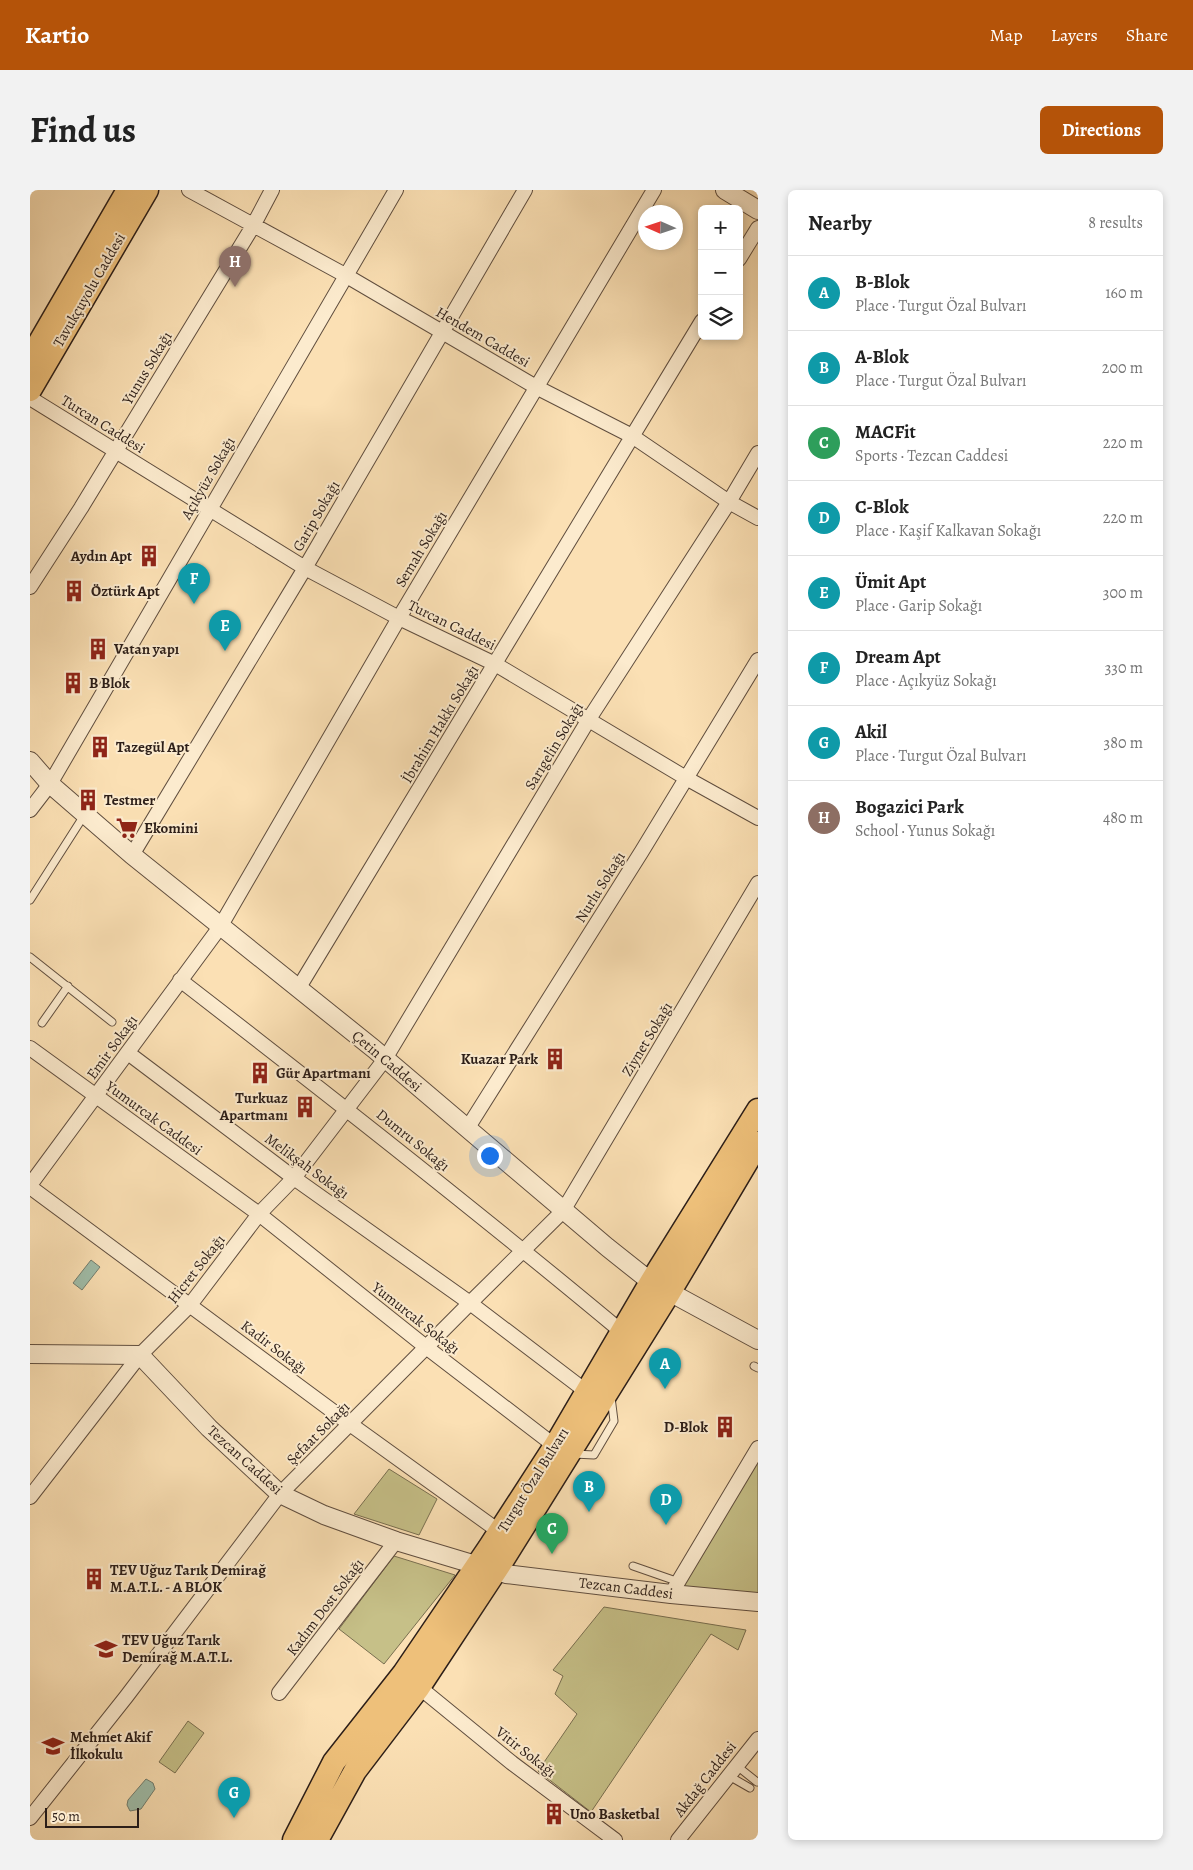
<!DOCTYPE html>
<meta charset="utf-8">
<style>
:root{--surface:#fff;--page:#f2f2f2;--text:#222;--muted:#767676;--line:#e0e0e0;--accent:#b45309}
body{margin:0;font-family:Alegreya,serif;background:var(--page);color:var(--text)}
.controls{position:absolute;right:15px;top:15px;display:grid;overflow:hidden;border-radius:8px;box-shadow:0 2px 8px #0003}
.controls button{width:45px;height:45px;display:grid;place-items:center;padding:0;border:0;border-bottom:1px solid var(--line);background:var(--surface);color:var(--text);font:25px sans-serif}
.compass{position:absolute;left:608px;top:15px;width:45px;height:45px;border-radius:50%;background:var(--surface);box-shadow:0 2px 8px #0003;rotate:273deg}
.scale{position:absolute;left:15px;bottom:12px;width:94px;box-sizing:border-box;padding-left:5px;border:2px solid #2c1e18;border-top:0;font-size:14px;line-height:18px;white-space:nowrap;color:#2c1e18;-webkit-text-stroke:4px #fcebce;paint-order:stroke}
.you{position:absolute;left:459px;top:965px;width:18px;height:18px;margin:-12px;border:4px solid #fff;border-radius:50%;background:#1a73e8;box-shadow:0 0 0 8px #1a73e833}
.badge{display:grid;place-items:center;width:32px;height:32px;border-radius:50%;background:var(--accent);color:#fff;font-size:16px;font-weight:700}
.pin{position:absolute;translate:-50% -41px;filter:drop-shadow(0 1px 2px #0008)}
.pin::after{content:'';position:absolute;top:26px;width:18px;height:15px;background:inherit;clip-path:polygon(0 0,100% 0,50% 100%)}
.list{margin:0;padding:0;list-style:none}
h2{display:flex;justify-content:space-between;align-items:center;height:65px;margin:0;padding:0 20px;font-size:21px}
h2 small{font-size:16px;font-weight:400;color:var(--muted)}
.list li{display:grid;grid-template-columns:32px 1fr auto;gap:15px;align-items:center;box-sizing:border-box;height:75px;padding:0 20px;border-top:1px solid var(--line)}
.list b{display:block;font-size:19px;white-space:nowrap}
.list p{margin:0;font-size:16px;white-space:nowrap;color:var(--muted)}
.list em{font-size:16px;font-style:normal;color:var(--muted)}
.icon{flex:none;width:28px;height:28px;fill:none;stroke:currentColor;stroke-width:2;stroke-linecap:round;stroke-linejoin:round}
.map{position:relative;flex:none;width:728px;height:1650px;overflow:hidden;border-radius:8px}
header{display:flex;align-items:center;gap:30px;box-sizing:border-box;height:70px;padding:0 25px;background:var(--accent);color:#fff}
header strong{font-size:24px}
nav{display:flex;gap:28px;margin-inline-start:auto;font-size:18px}
.intro{display:flex;align-items:center;justify-content:space-between;box-sizing:border-box;height:120px;padding:0 30px}
h1{margin:0;font-size:35px}
.button{padding:12px 22px;border-radius:8px;background:var(--accent);color:#fff;font-size:18px;font-weight:700}
main{display:flex;gap:30px;padding:0 30px}
aside{flex:1;background:var(--surface);border-radius:8px;box-shadow:0 2px 8px #0003}
.map>svg:first-child{display:block}
.green{fill:#c6c088;stroke:#796f50}
.water{fill:#9fbda9;stroke:#717d6f}
.lines{fill:none;stroke-linecap:round;stroke-linejoin:round}
.service-casing{stroke:#604e3f;stroke-width:9}
.minor-casing{stroke:#604e3f;stroke-width:16}
.tertiary-casing{stroke:#604e3f;stroke-width:20}
.primary-casing{stroke:#2c1e18;stroke-width:25}
.service{stroke:#fcebce;stroke-width:7}
.minor{stroke:#fcebce;stroke-width:14}
.tertiary{stroke:#fcebce;stroke-width:18}
.primary{stroke:#eec07a;stroke-width:22}
.labels{text-anchor:middle;dominant-baseline:central;stroke-width:4;stroke-linejoin:round;paint-order:stroke}
.street-label{font-size:15px;fill:#2c1e18;stroke:#fcebce}
.poi-label{font-size:15px;font-weight:bold;fill:#2c1e18;stroke:#fcebce;text-anchor:start}
</style>
<header>
<strong>Kartio</strong>
<nav><a>Map</a><a>Layers</a><a>Share</a></nav>
</header>
<div class="intro"><h1>Find us</h1><a class="button">Directions</a></div>
<main>
<div class="map">
<svg width="728" height="1650" viewBox="0 0 728 1650">
<rect width="100%" height="100%" fill="#fbe0b4"/>
<filter id="stains"><feTurbulence type="fractalNoise" baseFrequency=".004" numOctaves="4"/><feColorMatrix values="0 0 0 0 .2 0 0 0 0 .09 0 0 0 0 .02 0 0 0 .5 -.17"/></filter>
<radialGradient id="worn" r=".72"><stop offset=".6" stop-color="#630" stop-opacity="0"/><stop offset="1" stop-color="#630" stop-opacity=".3"/></radialGradient>
<path class="green" d="M728 1264V1403L649 1397Z
M359 1279 407 1309 389 1345 324 1324Z
M364 1366 425 1385 354 1474 309 1439Z
M574 1417 716 1440 708 1460 681 1444 561 1622 508 1581 547 1524 525 1504 533 1486 523 1480Z
M158 1531 174 1543 145 1583 129 1572Z"/>
<path class="water" d="M61 1070 70 1077 52 1100 43 1093Z
M116 1589 123 1593 125 1599 111 1619 100 1621 97 1615 98 1610Z"/>
<g class="lines">
<g class="service-casing">
<path id="service" d="M0 710 55 624
M0 767 82 832
M12 833 38 796
M724 1176 728 1178
M544 1264 564 1265 584 1231 581 1207
M603 1376 649 1392
M707 1576 727 1592
M699 1586 720 1598"/>
</g>
<g class="minor-casing">
<path id="minor" d="M159 0 315 85 506 197 602 246 699 312 728 328
M709 69 728 38
M0 208 275 378 369 428 465 474 656 588 728 628
M0 397 51 318 223 36 242 0
M0 620 20 594 366 0
M102 665 275 378 495 0
M150 790C299 905 447 1021 592 1142
M268 799 672 131
M0 858 229 1024 396 1157 525 1256
M98 863 264 988 440 1113 557 1202
M437 939 612 661 728 470
M0 995 190 737 369 428 624 0
M0 997 320 1234 470 1342
M0 1307 110 1165 160 1115 229 1024 264 988 355 869 559 529 699 312 728 263
M641 1404 728 1258
M389 1497 482 1573 585 1650
M249 1503 366 1351
M0 1628 96 1507 250 1304 440 1113 533 1021 728 693
M648 1650 728 1549"/>
</g>
<g class="tertiary-casing">
<path id="tertiary" d="M695 0 728 20
M0 571 20 594 102 665 344 859 577 1057 621 1092 728 1150
M0 1164 110 1165 179 1238 250 1304 294 1325 366 1351 476 1384 641 1404 728 1412"/>
</g>
<g class="primary-casing">
<path id="primary" d="M0 169 98 0
M0 200 117 0
M264 1650 304 1572 374 1483 459 1358 525 1256 621 1092 728 920
M287 1650 325 1581 389 1497 474 1368 639 1103 728 953"/>
</g>
<use href="#service" class="service"/>
<use href="#minor" class="minor"/>
<use href="#tertiary" class="tertiary"/>
<use href="#primary" class="primary"/>
</g>
<defs>
<g id="building-bare" transform="scale(1.725)"><path d="M-4-6H4V6H1V3H-1V6H-4ZM-2.5-4.3h1.7v1.8h-1.7ZM.8-4.3h1.7v1.8H.8ZM-2.5-1h1.7V.8h-1.7ZM.8-1h1.7V.8H.8Z" fill="#8f2418" stroke="#fcebce" stroke-width="2.5" paint-order="stroke"/></g>
<g id="supermarket-bare" transform="scale(1.725)"><path d="M-6-5.5h2.5l.6 2H6L4.5 2H-2.5L-4.4-4H-6ZM-1.5 3.2a1.3 1.3 0 1 0 .1 0ZM3 3.2a1.3 1.3 0 1 0 .1 0Z" fill="#8f2418" stroke="#fcebce" stroke-width="2.5" paint-order="stroke"/></g>
<g id="school-bare" transform="scale(1.725)"><path d="M0-5L7-2L0 1L-7-2ZM-4 1L0 2.5L4 1V4Q0 6-4 4Z" fill="#8f2418" stroke="#fcebce" stroke-width="2.5" paint-order="stroke"/></g>
</defs>
<g fill-rule="evenodd">
<use href="#building-bare" x="119" y="366"/>
<use href="#building-bare" x="44" y="401"/>
<use href="#building-bare" x="68" y="459"/>
<use href="#building-bare" x="43" y="493"/>
<use href="#building-bare" x="70" y="557"/>
<use href="#building-bare" x="58" y="610"/>
<use href="#supermarket-bare" x="97" y="638"/>
<use href="#building-bare" x="525" y="869"/>
<use href="#building-bare" x="230" y="883"/>
<use href="#building-bare" x="275" y="917"/>
<use href="#building-bare" x="695" y="1237"/>
<use href="#building-bare" x="64" y="1389"/>
<use href="#school-bare" x="76" y="1459"/>
<use href="#school-bare" x="23" y="1556"/>
<use href="#building-bare" x="524" y="1624"/>
</g>
<g class="labels">
<g class="street-label">
<text transform="translate(59 100) rotate(-60)">Tavukçuyolu Caddesi</text>
<text transform="translate(453 147) rotate(30)">Hendem Caddesi</text>
<text transform="translate(117 178) rotate(-59)">Yunus Sokağı</text>
<text transform="translate(73 234) rotate(32)">Turcan Caddesi</text>
<text transform="translate(178 288) rotate(-60)">Açıkyüz Sokağı</text>
<text transform="translate(286 326) rotate(-60)">Garip Sokağı</text>
<text transform="translate(391 359) rotate(-59)">Semah Sokağı</text>
<text transform="translate(422 435) rotate(26)">Turcan Caddesi</text>
<text transform="translate(410 534) rotate(-59)">İbrahim Hakkı Sokağı</text>
<text transform="translate(524 556) rotate(-59)">Sarıgelin Sokağı</text>
<text transform="translate(570 697) rotate(-58)">Nurlu Sokağı</text>
<text transform="translate(617 849) rotate(-59)">Ziynet Sokağı</text>
<text transform="translate(82 857) rotate(-54)">Emir Sokağı</text>
<text transform="translate(357 871) rotate(40)">Çetin Caddesi</text>
<text transform="translate(124 928) rotate(36)">Yumurcak Caddesi</text>
<text transform="translate(383 950) rotate(39)">Dumru Sokağı</text>
<text transform="translate(277 976) rotate(36)">Melikşah Sokağı</text>
<text transform="translate(166 1079) rotate(-52)">Hicret Sokağı</text>
<text transform="translate(386 1128) rotate(38)">Yumurcak Sokağı</text>
<text transform="translate(244 1157) rotate(37)">Kadir Sokağı</text>
<text transform="translate(288 1243) rotate(-45)">Şefaat Sokağı</text>
<text transform="translate(215 1270) rotate(42)">Tezcan Caddesi</text>
<text transform="translate(503 1290) rotate(-58)">Turgut Özal Bulvarı</text>
<text transform="translate(596 1398) rotate(7)">Tezcan Caddesi</text>
<text transform="translate(295 1417) rotate(-53)">Kadım Dost Sokağı</text>
<text transform="translate(496 1562) rotate(38)">Vitir Sokağı</text>
<text transform="translate(675 1589) rotate(-52)">Akdağ Caddesi</text>
</g>
<g class="poi-label">
<text x="102" y="366" text-anchor="end">Aydın Apt</text>
<text x="61" y="401">Öztürk Apt</text>
<text x="84" y="459">Vatan yapı</text>
<text x="59" y="493">B Blok</text>
<text x="86" y="557">Tazegül Apt</text>
<text x="74" y="610">Testmer</text>
<text x="114" y="638">Ekomini</text>
<text x="508" y="869" text-anchor="end">Kuazar Park</text>
<text x="246" y="883">Gür Apartmanı</text>
<text x="258" y="908" text-anchor="end">Turkuaz<tspan x="258" dy="17">Apartmanı</tspan></text>
<text x="678" y="1237" text-anchor="end">D-Blok</text>
<text x="80" y="1380">TEV Uğuz Tarık Demirağ<tspan x="80" dy="17">M.A.T.L. - A BLOK</tspan></text>
<text x="92" y="1450">TEV Uğuz Tarık<tspan x="92" dy="17">Demirağ M.A.T.L.</tspan></text>
<text x="40" y="1547">Mehmet Akif<tspan x="40" dy="17">İlkokulu</tspan></text>
<text x="540" y="1624">Uno Basketbal</text>
</g>
</g>
<rect width="100%" height="100%" filter="url(#stains)"/>
<rect width="100%" height="100%" fill="url(#worn)"/>
</svg>
<div class="controls">
<button>+</button>
<button>−</button>
<button><svg class="icon" aria-label="layers" viewBox="0 0 24 24"><path d="M12 4l9 5-9 5-9-5zM3 14l9 5 9-5"/></svg></button>
</div>
<svg class="compass" viewBox="-18 -18 36 36"><path d="M0-13l5 13h-10z" fill="#e53935"/><path d="M0 13l5-13h-10z" fill="#767676"/></svg>
<div class="scale">50 m</div>
<div class="you"></div>
<div class="pin badge" style="left:635px;top:1199px;background:#0f9aa8">A</div>
<div class="pin badge" style="left:559px;top:1322px;background:#0f9aa8">B</div>
<div class="pin badge" style="left:522px;top:1364px;background:#2e9e5b">C</div>
<div class="pin badge" style="left:636px;top:1335px;background:#0f9aa8">D</div>
<div class="pin badge" style="left:195px;top:461px;background:#0f9aa8">E</div>
<div class="pin badge" style="left:164px;top:414px;background:#0f9aa8">F</div>
<div class="pin badge" style="left:204px;top:1628px;background:#0f9aa8">G</div>
<div class="pin badge" style="left:205px;top:97px;background:#8d6e63">H</div>
</div>
<aside>
<h2>Nearby<small>8 results</small></h2>
<ul class="list">
<li><span class="badge" style="background:#0f9aa8">A</span><div><b>B-Blok</b><p>Place · Turgut Özal Bulvarı</p></div><em>160 m</em></li>
<li><span class="badge" style="background:#0f9aa8">B</span><div><b>A-Blok</b><p>Place · Turgut Özal Bulvarı</p></div><em>200 m</em></li>
<li><span class="badge" style="background:#2e9e5b">C</span><div><b>MACFit</b><p>Sports · Tezcan Caddesi</p></div><em>220 m</em></li>
<li><span class="badge" style="background:#0f9aa8">D</span><div><b>C-Blok</b><p>Place · Kaşif Kalkavan Sokağı</p></div><em>220 m</em></li>
<li><span class="badge" style="background:#0f9aa8">E</span><div><b>Ümit Apt</b><p>Place · Garip Sokağı</p></div><em>300 m</em></li>
<li><span class="badge" style="background:#0f9aa8">F</span><div><b>Dream Apt</b><p>Place · Açıkyüz Sokağı</p></div><em>330 m</em></li>
<li><span class="badge" style="background:#0f9aa8">G</span><div><b>Akil</b><p>Place · Turgut Özal Bulvarı</p></div><em>380 m</em></li>
<li><span class="badge" style="background:#8d6e63">H</span><div><b>Bogazici Park</b><p>School · Yunus Sokağı</p></div><em>480 m</em></li>
</ul>
</aside>
</main>
